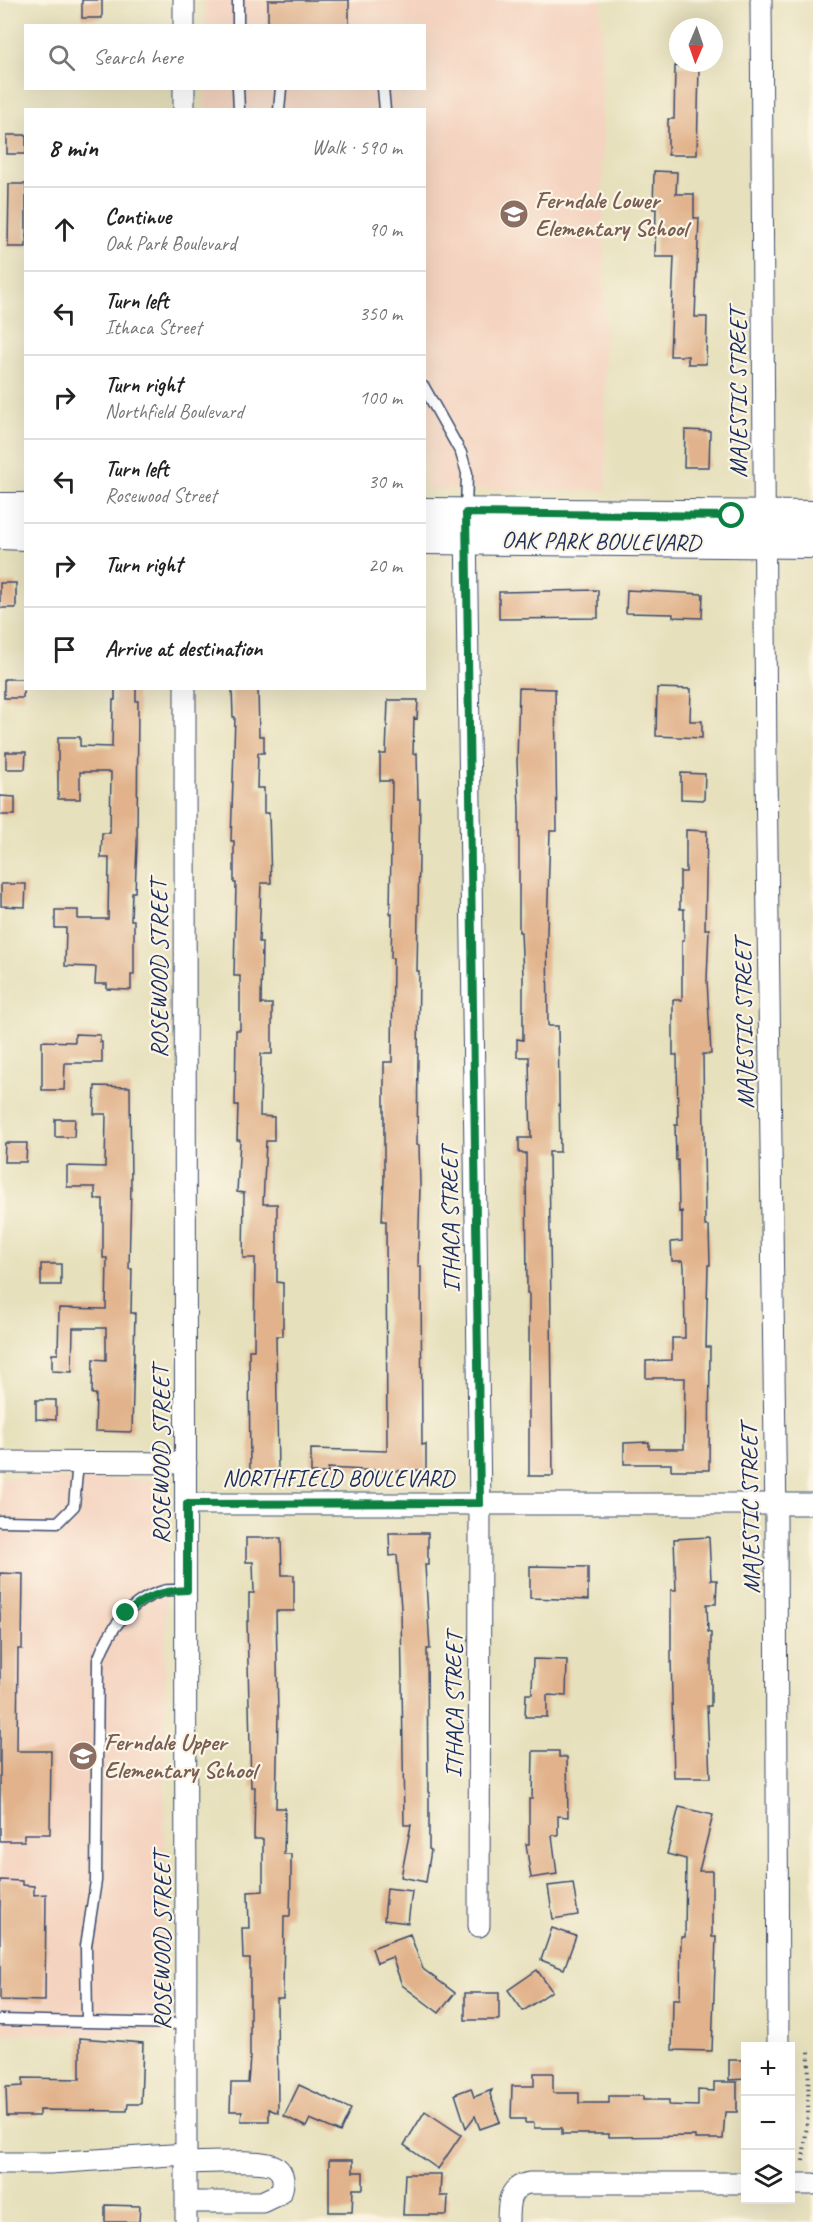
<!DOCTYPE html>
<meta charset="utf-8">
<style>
:root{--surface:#fff;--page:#f2f2f2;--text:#222;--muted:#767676;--line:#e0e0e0}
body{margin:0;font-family:Caveat,sans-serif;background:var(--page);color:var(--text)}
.controls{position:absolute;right:18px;bottom:18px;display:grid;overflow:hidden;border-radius:0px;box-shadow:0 6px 24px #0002}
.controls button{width:54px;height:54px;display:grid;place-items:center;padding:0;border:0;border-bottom:2px solid var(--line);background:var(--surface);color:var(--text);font:30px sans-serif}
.compass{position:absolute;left:669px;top:18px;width:54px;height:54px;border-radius:50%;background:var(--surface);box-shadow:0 6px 24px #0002;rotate:182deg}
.stop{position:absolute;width:18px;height:18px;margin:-14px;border:4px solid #0b8043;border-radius:50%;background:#fff}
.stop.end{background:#0b8043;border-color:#fff;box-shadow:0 2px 6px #0008}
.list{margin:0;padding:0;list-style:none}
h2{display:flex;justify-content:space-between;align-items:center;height:78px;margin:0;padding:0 24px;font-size:26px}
h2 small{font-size:20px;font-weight:400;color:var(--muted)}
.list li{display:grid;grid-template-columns:39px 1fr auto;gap:18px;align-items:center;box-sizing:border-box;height:84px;padding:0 24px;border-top:2px solid var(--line)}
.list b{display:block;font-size:22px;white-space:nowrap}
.list p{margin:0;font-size:20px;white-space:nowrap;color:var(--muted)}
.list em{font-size:20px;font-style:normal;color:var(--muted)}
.icon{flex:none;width:33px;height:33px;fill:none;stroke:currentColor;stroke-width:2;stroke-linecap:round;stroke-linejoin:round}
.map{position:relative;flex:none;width:813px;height:2222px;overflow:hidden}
.search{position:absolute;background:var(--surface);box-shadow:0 6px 24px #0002;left:24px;top:24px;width:402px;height:66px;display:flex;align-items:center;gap:15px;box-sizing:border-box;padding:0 21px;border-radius:0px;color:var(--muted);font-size:22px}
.panel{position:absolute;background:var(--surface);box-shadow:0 6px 24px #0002;left:24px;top:108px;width:402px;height:582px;border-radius:0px}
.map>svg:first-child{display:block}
.built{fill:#f4d3c0}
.building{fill:#e1b28b}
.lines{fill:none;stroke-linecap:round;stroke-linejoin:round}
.lane-casing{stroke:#394a6c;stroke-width:13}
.street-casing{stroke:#394a6c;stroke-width:23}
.secondary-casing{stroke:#394a6c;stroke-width:32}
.path{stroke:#394a6c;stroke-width:4;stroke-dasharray:1.5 4.5;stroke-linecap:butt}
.lane{stroke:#fff;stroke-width:10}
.street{stroke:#fff;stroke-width:21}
.secondary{stroke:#fff;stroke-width:30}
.route{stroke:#0b8043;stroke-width:8}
.labels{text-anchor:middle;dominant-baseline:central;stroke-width:4.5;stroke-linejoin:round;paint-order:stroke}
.education-label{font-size:24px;font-weight:bold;fill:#785e54;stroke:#fcf5e5;text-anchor:start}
.street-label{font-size:24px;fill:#1b2f5e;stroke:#fcf5e5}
</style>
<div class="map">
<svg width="813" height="2222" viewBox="0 0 813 2222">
<rect width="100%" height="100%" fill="#fcf5e5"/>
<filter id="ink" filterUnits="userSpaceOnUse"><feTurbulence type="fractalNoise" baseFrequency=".0167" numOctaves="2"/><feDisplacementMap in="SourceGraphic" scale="12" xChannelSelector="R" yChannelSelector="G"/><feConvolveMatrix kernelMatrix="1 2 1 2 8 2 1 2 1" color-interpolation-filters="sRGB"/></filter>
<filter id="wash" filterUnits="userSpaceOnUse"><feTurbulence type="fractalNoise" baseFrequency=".008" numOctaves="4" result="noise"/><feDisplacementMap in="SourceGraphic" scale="24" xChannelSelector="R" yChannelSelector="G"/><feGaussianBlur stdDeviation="1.35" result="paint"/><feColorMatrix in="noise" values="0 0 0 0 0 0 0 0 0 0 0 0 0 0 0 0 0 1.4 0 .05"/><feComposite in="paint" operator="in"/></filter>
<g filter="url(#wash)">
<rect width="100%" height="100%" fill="#e6e0bc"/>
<path class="built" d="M205 0H601L606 491 425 489 424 110 205 109V89L424 88V26L205 25Z
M0 1478 166 1480 164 2036 0 2033Z"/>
<g id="blocks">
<path class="building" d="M82 0H102V18H82Z
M268 0H349V26H268Z
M675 66 699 67 697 155H668V119H674Z
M7 135H26V154H7Z
M654 171 677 172 676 194H694V218H699L695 317H707L706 364H688V356H670L674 257H655L656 209H653Z
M9 184H26V247H8Z
M685 430 710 431 709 467H684Z
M0 583H16V608H0Z
M598 590V618L499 619V592Z
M627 590 703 594 702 618 673 617V614L626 613Z
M4 679H24L23 698H4Z
M115 688H136V701H138L137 845 135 892H132L131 920H134V975H131V990L107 989V984H95L96 967 65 966 66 928H55V910H78V919H108L109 858H101L102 833H110L111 772H80V799H58V737H80V746L112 747 113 700H115Z
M232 688H258L259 736H264V753H258L257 788H264V813H269L271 883H261L259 942H262L261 1004H272V1054H261L260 1116 274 1117V1141H266L263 1204H277V1282L283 1283V1336H276L278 1473 250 1474 249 1350H254L255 1258H243L244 1193 237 1192 240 1140H237L238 1105H235L236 1030H240V976H234L236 883H234V841H231L235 717H233Z
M519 688 555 689 557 831H550L547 932 548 1026H558L560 1152H549L553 1476H529V1293H527L526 1153H519V1138H531L530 1106 529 1057H517V1039L523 1040V976L521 932H519V808L517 762Z
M657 688 691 689 690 721H702V738L656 736Z
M388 700H418L417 719 414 718 413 754 417 753 418 799H420L417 971H419L417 1145H419L420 1185 418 1266H421L422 1445 426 1444V1470L383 1471 328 1468V1473H311V1449L387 1451 386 1221H382L384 1180V1062H392L393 958H391L392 914H390L392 781H380V754H386Z
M6 752H26L25 769H6Z
M681 773 705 774 704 800 681 799Z
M0 796 15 797V815H0Z
M686 830 707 831 705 929H709L707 980 711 1054H703L705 1226H709L710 1265H708L706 1347H710L709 1470H671V1464H624V1443L649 1442V1449H684L685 1378H646V1361L672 1360V1338H685L684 1266 683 1261H672L671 1242 682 1241V1211L679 1212 678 1160H676L675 1125H678L677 1055H673V1000H682V940H684V909H680V872H686Z
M1 884H26L25 907 1 906Z
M75 1034 100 1035V1042H102V1063H65L64 1090H42V1041L75 1042Z
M95 1086 130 1087 131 1187 129 1269H132L131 1313H135L132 1432 95 1431 96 1394H92L93 1359 106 1360V1328H73L72 1372 52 1371V1354H58L59 1308 106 1309 107 1258H103V1199H95V1187H67V1166L105 1167 106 1114H94Z
M55 1119H75L74 1137H55Z
M5 1143H27L26 1162H4Z
M41 1264H61V1285H41Z
M36 1400H56V1420L36 1419Z
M389 1533H428V1565H425L430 1649H427L428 1792H429V1849L431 1850 426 1882 401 1877 411 1825H404L401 1608 397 1555 390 1556Z
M709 1537 711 1580H717L716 1604H707L708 1632 711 1633V1706H707L710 1778H674L671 1657V1590H676L674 1539Z
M246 1538H281L282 1575H294V1611H276L278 1714 276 1808H285L284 1854H291V1875L290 1916H284L283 1999H277L278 2113 269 2109V2121H241L242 2111H230L231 2083H248L250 2057V1959H243L242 1928H249L248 1892 263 1891V1839H254L255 1787H251L247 1621H249V1593H254L253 1562H246Z
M530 1566 588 1567V1600L530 1598Z
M0 1573 23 1574 22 1649H18L17 1751H51L50 1834H24V1841H0Z
M533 1659 567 1660 566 1696 547 1695V1717H525L526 1694H532Z
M533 1751H559V1757H567L568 1817 558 1816V1835H552L557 1874 531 1878 526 1844H529V1799H532Z
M679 1807 713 1815 699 1871H712V1937H716L712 2051 672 2050 673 1999H680L681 1937H685L686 1859 667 1854Z
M0 1880 22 1881V1885L34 1886V1895L46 1894 45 2001 0 2000Z
M573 1883 578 1915 553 1919 548 1886Z
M387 1888 412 1891 408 1923 384 1920Z
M552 1928 576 1936 564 1969 541 1960Z
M410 1934 423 1969 455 1993 439 2013 402 1985 392 1957 377 1963 372 1948Z
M537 1970 552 1991 523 2011 508 1990Z
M465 1993H499V2020H465Z
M80 2038 143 2043 141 2104H128L127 2111 39 2110V2116H7L6 2087 23 2086V2078L80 2079Z
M729 2060H746V2079L729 2080Z
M534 2073H553V2093H579V2103H609V2096H643V2100H669V2105L698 2106V2090L714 2091V2082H737V2112H725L723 2139H695V2136L609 2137V2134H562V2128H534V2123H525V2119H511L512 2086H534Z
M299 2085 351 2109 340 2132 310 2119 306 2127 284 2116Z
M471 2088 474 2097 492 2090 490 2094 500 2122 480 2129 475 2116 466 2128 455 2094Z
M425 2111 461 2135 438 2169 404 2145Z
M329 2160H353V2172H363V2189H353L352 2212H329Z
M405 2174H441L440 2196H448L447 2215H403Z
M105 2205 140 2206 139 2222H105Z"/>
</g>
</g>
<g filter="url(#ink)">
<use href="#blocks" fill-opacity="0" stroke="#394a6c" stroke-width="1.5"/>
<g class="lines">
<g class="lane-casing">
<path id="lane" d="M238 0V26
M238 88 239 110
M383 88 385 110
M279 110 281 88
M424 387 461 453 467 473 466 513
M0 1521 58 1522 74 1506 78 1462
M187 1590C179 1591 170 1589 163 1591 130 1600 109 1630 98 1660L96 1881 86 1946 87 2022 187 2024
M0 2020 87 2022"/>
</g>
<g class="street-casing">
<path id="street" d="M184 0V26
M761 0 766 770 776 1522 778 2046
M184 88V110
M466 525 480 1503 479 1926
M185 688 186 2222
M0 1462 186 1463
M187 1504H813
M0 2163H50L186 2154
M186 2163C203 2163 264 2158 276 2167 285 2174 284 2183 281 2193L262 2202H186
M790 2184H813
M508 2222C508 2204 508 2187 529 2183H746"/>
</g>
<g class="secondary-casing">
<path id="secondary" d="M0 508H26
M424 513 813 516
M0 534 26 535
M424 539 813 543"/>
</g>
<path class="path" d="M803 2161 808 2114 809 2051"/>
<use href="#lane" class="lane"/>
<use href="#street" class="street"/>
<use href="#secondary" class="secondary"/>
</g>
</g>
<g class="lines" filter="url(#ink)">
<path class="route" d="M126 1613C148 1596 160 1591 187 1590V1504L480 1503 466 513 732 516"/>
</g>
<defs>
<g id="school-disc" transform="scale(1.5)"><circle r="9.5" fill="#8d6e63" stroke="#fcf5e5"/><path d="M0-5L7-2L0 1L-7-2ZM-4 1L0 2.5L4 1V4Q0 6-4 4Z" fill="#fff"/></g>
</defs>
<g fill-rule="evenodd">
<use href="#school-disc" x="514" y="214"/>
<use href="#school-disc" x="83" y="1756"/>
</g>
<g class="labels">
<g class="education-label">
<text x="535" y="200">Ferndale Lower<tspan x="535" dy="28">Elementary School</tspan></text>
<text x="104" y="1742">Ferndale Upper<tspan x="104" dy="28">Elementary School</tspan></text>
</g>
<g class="street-label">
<text transform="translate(738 393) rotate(-90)">MAJESTIC STREET</text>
<text transform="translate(601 541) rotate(1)">OAK PARK BOULEVARD</text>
<text transform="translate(159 969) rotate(-90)">ROSEWOOD STREET</text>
<text transform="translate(744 1024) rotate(-91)">MAJESTIC STREET</text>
<text transform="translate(450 1220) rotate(-91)">ITHACA STREET</text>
<text transform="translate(161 1455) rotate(-90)">ROSEWOOD STREET</text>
<text x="338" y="1478">NORTHFIELD BOULEVARD</text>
<text transform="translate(750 1509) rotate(-91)">MAJESTIC STREET</text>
<text transform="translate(454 1705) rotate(-90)">ITHACA STREET</text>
<text transform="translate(162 1941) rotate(-90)">ROSEWOOD STREET</text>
</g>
</g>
</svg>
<div class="controls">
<button>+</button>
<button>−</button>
<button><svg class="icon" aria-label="layers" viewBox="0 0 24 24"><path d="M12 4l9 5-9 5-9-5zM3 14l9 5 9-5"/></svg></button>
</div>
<svg class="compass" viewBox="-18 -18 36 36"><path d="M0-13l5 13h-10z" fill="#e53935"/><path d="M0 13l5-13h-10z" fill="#767676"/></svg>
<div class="stop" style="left:732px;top:516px"></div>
<div class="stop end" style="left:126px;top:1613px"></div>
<div class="search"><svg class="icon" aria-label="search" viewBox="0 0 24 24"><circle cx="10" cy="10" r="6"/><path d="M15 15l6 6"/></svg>Search here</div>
<section class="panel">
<h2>8 min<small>Walk · 590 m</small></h2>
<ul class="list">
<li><svg class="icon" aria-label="ahead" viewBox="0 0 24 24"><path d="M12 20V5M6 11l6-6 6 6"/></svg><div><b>Continue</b><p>Oak Park Boulevard</p></div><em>90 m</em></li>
<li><svg class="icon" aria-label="left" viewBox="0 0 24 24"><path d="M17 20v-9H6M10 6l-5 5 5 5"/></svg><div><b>Turn left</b><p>Ithaca Street</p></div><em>350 m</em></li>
<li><svg class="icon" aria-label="right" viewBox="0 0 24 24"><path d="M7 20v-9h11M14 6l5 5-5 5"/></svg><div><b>Turn right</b><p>Northfield Boulevard</p></div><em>100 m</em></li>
<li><svg class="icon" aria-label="left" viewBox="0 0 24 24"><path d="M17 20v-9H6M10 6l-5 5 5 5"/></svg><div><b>Turn left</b><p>Rosewood Street</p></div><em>30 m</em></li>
<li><svg class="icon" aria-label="right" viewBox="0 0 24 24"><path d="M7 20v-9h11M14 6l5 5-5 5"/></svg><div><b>Turn right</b></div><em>20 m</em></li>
<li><svg class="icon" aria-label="arrive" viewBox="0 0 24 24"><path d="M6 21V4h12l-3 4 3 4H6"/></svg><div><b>Arrive at destination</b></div></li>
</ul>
</section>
</div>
